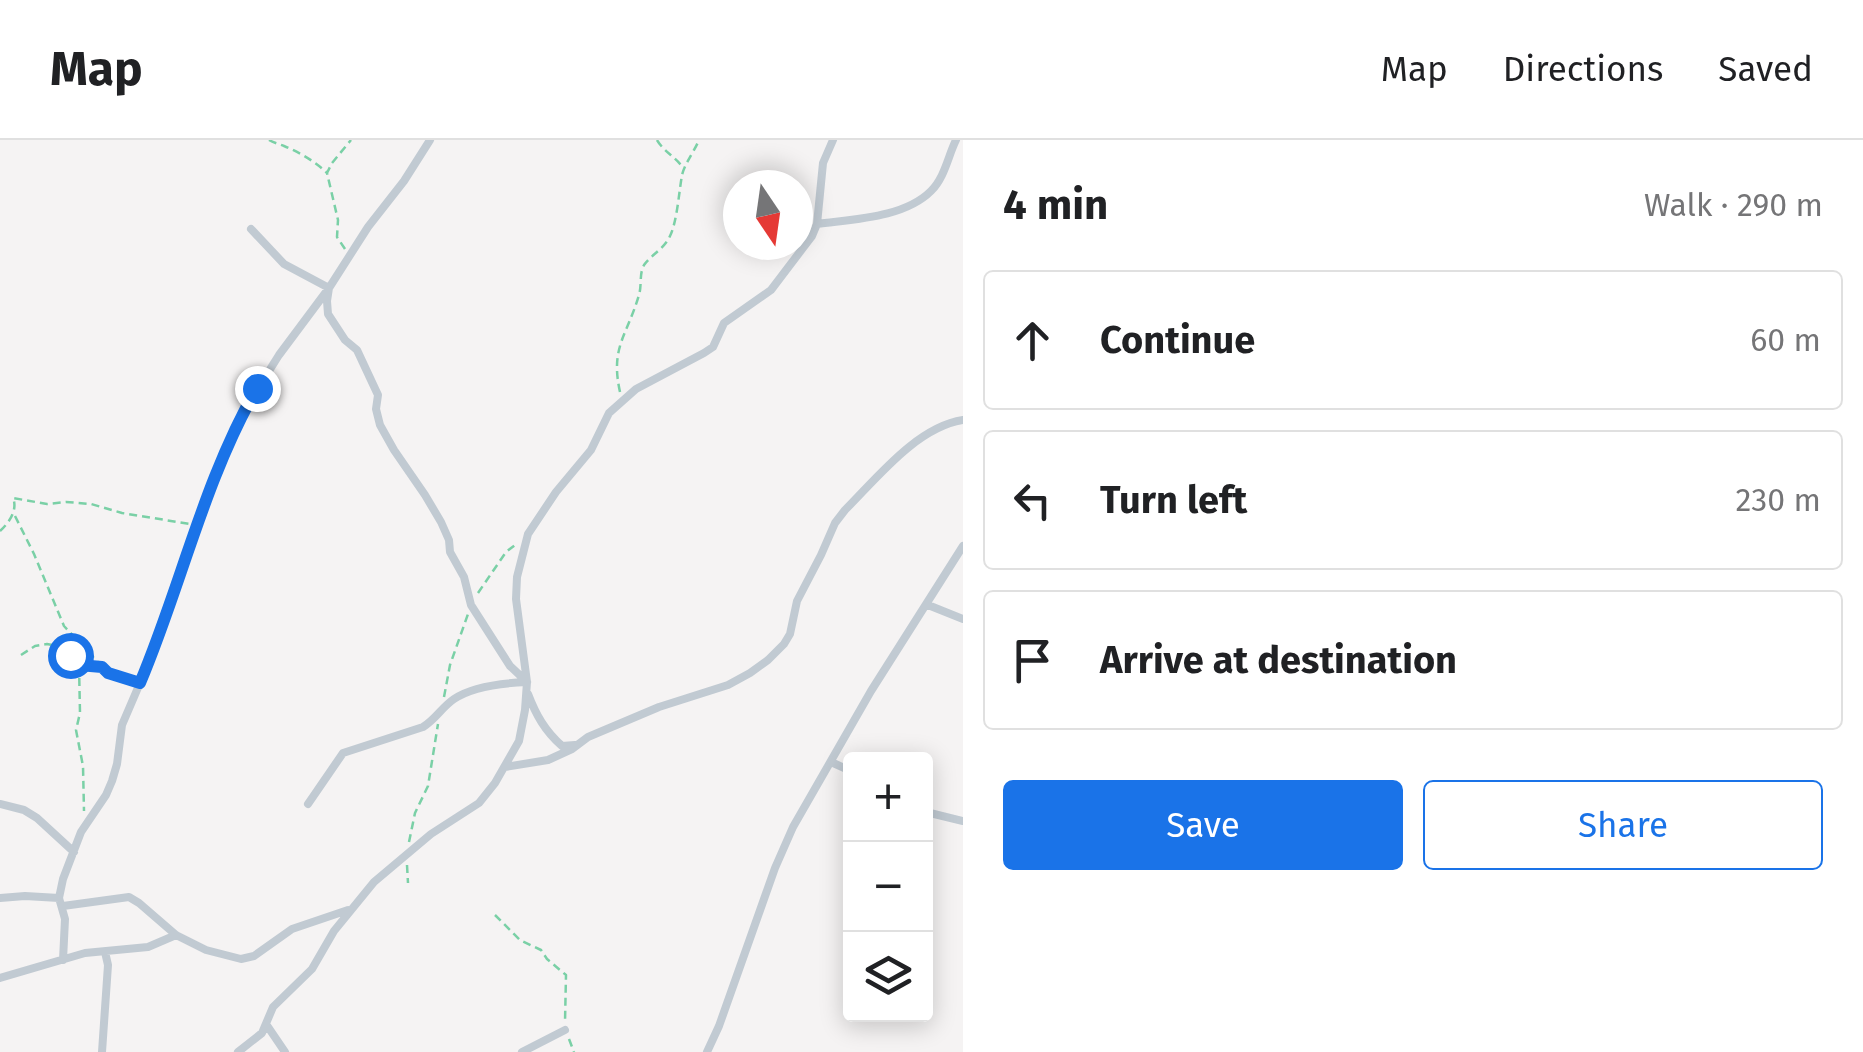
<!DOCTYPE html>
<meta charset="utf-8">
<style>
:root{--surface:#fff;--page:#f2f2f2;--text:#202124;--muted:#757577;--line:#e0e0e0;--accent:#1a73e8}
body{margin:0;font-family:"Fira Sans",sans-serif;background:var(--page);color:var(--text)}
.controls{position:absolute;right:30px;bottom:30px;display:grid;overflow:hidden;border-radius:10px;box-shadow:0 5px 25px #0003}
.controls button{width:90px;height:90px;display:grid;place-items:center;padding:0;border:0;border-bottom:2px solid var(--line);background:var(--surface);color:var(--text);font:50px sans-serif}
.compass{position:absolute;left:723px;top:30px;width:90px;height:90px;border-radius:50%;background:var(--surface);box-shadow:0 5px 25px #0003;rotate:167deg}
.stop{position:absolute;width:30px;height:30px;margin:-22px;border:8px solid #1a73e8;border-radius:50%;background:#fff}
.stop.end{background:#1a73e8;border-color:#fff;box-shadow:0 2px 10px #0008}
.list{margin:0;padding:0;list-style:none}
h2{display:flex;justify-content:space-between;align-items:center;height:130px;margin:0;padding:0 40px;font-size:42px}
h2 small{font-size:32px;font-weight:400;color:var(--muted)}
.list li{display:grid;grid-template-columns:65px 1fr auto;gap:30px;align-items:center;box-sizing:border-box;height:140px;margin:0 20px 20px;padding:0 20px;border:2px solid var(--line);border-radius:10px}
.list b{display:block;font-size:38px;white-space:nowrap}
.list em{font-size:32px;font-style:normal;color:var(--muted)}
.actions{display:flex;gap:20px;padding:30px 40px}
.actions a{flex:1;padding:22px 0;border:2px solid var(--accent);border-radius:10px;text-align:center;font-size:35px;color:var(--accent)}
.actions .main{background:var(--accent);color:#fff}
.icon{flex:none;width:55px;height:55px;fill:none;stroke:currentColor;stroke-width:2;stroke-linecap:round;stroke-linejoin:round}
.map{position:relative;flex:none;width:963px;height:912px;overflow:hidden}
header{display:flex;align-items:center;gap:60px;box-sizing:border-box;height:140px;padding:0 50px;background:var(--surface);border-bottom:2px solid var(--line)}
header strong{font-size:48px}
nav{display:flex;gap:55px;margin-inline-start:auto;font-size:35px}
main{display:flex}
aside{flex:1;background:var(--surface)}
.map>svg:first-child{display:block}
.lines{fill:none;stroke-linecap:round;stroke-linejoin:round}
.path{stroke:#7ad0a6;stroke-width:2.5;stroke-dasharray:8 5;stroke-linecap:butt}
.minor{stroke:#c1cad2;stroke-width:8}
.route{stroke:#1a73e8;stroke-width:12}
</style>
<header>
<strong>Map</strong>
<nav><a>Map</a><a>Directions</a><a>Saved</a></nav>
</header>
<main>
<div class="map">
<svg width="963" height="912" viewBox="0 0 963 912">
<rect width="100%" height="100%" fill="#f5f3f3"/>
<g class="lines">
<path class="path" d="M269 0C274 3 279 4 284 6 299 12 316 22 327 33
M657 0C664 12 676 17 684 29
M345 109 337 97 338 80 327 33 332 23 351 0
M620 252C610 207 627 196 639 155 642 145 639 134 644 125 651 115 665 108 670 96 677 82 679 52 682 35 685 23 694 12 699 0
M15 376 34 414 64 486 108 533 134 541
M0 391C9 383 18 370 13 358L47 364 66 362 91 364 122 373 190 384
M478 453 506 412 515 405
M21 515 35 506 47 504 58 506 79 525 101 527
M79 525 80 573 76 590 83 626 84 671
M444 557 450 525 468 474
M409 702 415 673 428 646 438 584
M407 725 408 743
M495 775 520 800 541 810 547 819 566 835 565 882
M569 899 574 912"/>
<path class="minor" d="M817 84C853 79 904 78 931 51 945 37 948 16 956 0
M251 89 284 124 329 148 327 161 328 174 345 200 357 210 378 255 376 269 380 285 394 310 425 355 441 382 449 400 450 412 464 437 471 465 510 526 527 542C504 543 473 546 454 559 442 567 436 579 423 587L343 613 308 664
M928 465 963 479
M528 554C536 575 545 591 562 606L575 605
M831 622 851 631
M505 627 548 620 572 609 588 597 659 567 728 545 750 533 768 520 784 504 790 494 797 461 821 415 835 383 845 370C877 338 917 287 963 280
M0 664 24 670 37 678 74 712
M926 672 963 681
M0 758 25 756 59 758
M63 766 129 757 139 763 176 795 206 810 241 819 254 816 292 789 348 770
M63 820 65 779 59 758 63 739 81 692 106 655 112 641 117 624 122 585 143 536 186 413 237 282 279 215 329 148 368 87 404 41 430 0
M0 838 85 813 148 807 176 795
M266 884 285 912
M102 912 108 825 105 812
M238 912 262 893 273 867 312 829 334 791 374 742 431 694 479 663 495 643 519 601 525 570 527 542 516 459 517 437 528 394 556 352 591 310 609 273 636 249 704 213 713 207 724 183 771 150 812 96 817 84 823 23 833 0
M522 912 565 890
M707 912 719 886 775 728 793 687 871 551 963 406"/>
</g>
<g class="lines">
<path class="route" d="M70 515 79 525 102 527 108 533 140 543C181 446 204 340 257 248"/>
</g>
</svg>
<div class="controls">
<button>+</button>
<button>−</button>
<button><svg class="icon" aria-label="layers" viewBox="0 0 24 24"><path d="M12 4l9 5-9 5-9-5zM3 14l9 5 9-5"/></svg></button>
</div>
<svg class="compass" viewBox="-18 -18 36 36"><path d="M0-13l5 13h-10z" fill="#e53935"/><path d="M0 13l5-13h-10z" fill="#757577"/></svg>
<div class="stop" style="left:70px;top:515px"></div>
<div class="stop end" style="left:257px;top:248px"></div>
</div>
<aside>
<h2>4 min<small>Walk · 290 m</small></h2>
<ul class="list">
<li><svg class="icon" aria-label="ahead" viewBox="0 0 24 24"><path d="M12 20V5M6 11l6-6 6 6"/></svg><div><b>Continue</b></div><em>60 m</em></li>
<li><svg class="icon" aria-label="left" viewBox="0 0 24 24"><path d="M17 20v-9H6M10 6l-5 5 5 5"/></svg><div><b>Turn left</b></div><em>230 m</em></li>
<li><svg class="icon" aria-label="arrive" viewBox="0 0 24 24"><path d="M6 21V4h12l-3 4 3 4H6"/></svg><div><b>Arrive at destination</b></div></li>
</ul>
<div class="actions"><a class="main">Save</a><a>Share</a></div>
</aside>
</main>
